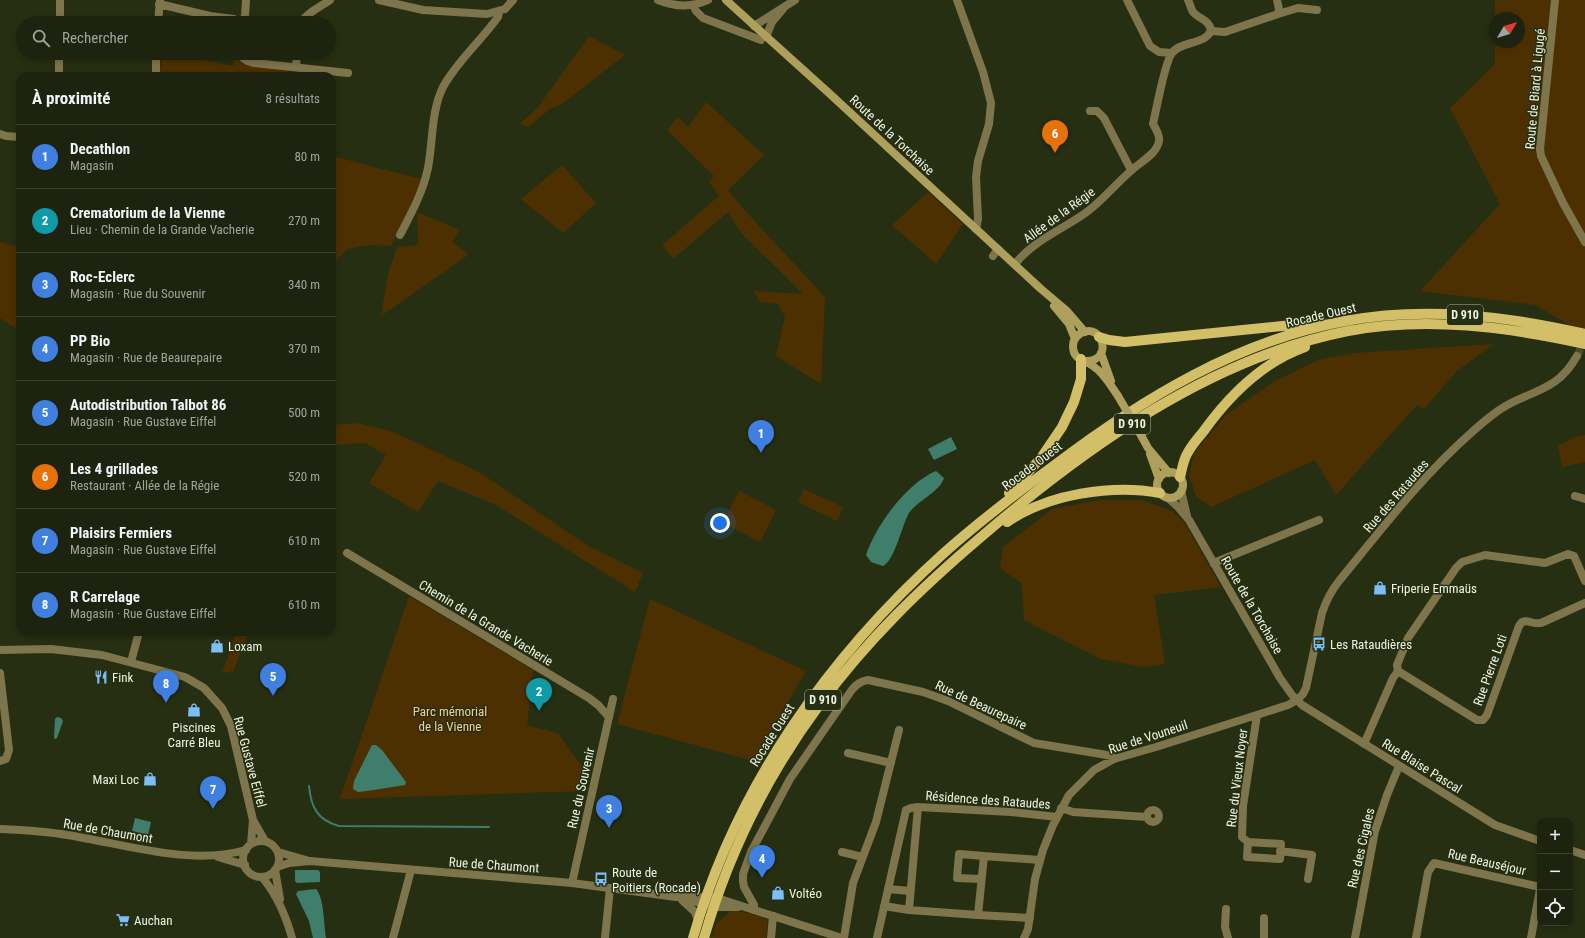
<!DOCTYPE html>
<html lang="fr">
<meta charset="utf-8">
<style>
:root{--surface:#1d230e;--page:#252b17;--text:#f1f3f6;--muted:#a0a49e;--line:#3b402e;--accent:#ea580c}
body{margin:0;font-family:"Roboto Condensed",sans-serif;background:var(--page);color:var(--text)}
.controls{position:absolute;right:12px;bottom:12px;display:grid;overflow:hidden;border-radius:8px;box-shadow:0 2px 6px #0003}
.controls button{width:36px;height:36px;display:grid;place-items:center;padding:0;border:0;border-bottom:1px solid var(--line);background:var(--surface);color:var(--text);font:20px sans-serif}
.compass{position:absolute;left:1489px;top:12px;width:36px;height:36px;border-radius:50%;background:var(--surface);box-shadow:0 2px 6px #0003;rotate:52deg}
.you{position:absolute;left:720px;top:523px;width:14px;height:14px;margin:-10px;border:3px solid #fff;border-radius:50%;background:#1a73e8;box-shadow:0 0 0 6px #1a73e833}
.badge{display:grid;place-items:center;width:26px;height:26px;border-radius:50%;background:var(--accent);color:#fff;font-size:13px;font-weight:700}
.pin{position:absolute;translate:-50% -33px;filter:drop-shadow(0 1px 2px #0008)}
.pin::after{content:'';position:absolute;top:21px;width:14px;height:12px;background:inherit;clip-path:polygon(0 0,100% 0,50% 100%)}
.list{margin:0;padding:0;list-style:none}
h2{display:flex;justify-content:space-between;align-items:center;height:52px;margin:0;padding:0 16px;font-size:17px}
h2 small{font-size:13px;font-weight:400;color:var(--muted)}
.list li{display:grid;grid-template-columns:26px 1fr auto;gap:12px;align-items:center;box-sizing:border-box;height:64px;padding:0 16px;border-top:1px solid var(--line)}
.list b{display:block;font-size:15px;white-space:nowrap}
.list p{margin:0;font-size:13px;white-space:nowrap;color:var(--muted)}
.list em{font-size:13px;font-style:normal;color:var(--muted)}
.icon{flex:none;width:22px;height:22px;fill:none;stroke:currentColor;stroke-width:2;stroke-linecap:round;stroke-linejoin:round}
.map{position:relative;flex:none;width:1585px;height:938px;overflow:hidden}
.search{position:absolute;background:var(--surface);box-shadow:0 2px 6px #0003;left:16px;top:16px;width:320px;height:44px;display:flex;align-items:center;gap:10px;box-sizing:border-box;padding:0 14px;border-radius:22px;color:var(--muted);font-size:15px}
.panel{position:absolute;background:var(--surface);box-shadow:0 2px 6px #0003;left:16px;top:72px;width:320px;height:564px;border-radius:12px}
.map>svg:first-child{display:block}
.green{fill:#4d3001}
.water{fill:#407e6c}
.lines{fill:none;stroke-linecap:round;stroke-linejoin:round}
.stream{stroke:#407e6c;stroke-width:2}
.minor-tunnel{stroke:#454c31;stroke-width:8;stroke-dasharray:8 4;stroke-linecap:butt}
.minor{stroke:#7e754c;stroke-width:8}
.tertiary{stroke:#7e754c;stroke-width:8}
.secondary{stroke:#ae9f5c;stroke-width:8}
.primary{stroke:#d2bf67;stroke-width:10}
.secondary-bridge{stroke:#ae9f5c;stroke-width:8}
.labels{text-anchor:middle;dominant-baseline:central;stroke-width:3;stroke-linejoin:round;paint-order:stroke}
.shield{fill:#272f12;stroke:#b1b8a3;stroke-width:1}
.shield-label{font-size:12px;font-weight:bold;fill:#ecf3e1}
.street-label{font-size:13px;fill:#ecf3e1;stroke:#272f12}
.poi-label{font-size:13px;fill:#ecf3e1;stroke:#272f12;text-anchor:start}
.park-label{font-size:13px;fill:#f7ce9b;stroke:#272f12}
</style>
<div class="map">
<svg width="1585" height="938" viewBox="0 0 1585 938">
<rect width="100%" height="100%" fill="#272f12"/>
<path class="green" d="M1495 0H1585V335L1536 305 1420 291 1500 204 1450 108 1495 64V42H1519V18H1495Z
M589 36 625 55 562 104 550 109 528 127 520 124 538 107Z
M163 53 233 66 235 55C248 70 272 68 290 70L282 76H159Z
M706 102 764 155 728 190C758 228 794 261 825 298L821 384 776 356 785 317 778 304 760 302 754 291 803 294 741 233 728 212 673 259 662 245 719 196 709 182 714 176 667 130 678 117 688 127Z
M332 156 421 179 409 209 391 246 369 245 347 249 332 265Z
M562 165 596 203 563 233 521 199Z
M928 192 963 224 936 264 892 225Z
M417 212 460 230 452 241 468 255 381 316 388 274 397 247 418 245Z
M0 242 20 247V331L0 318Z
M1494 344 1457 371 1424 409 1417 405 1336 495 1315 460 1211 507 1196 496 1189 475 1194 453 1227 414 1275 381 1320 359 1355 353Z
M357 423 391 431 479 472 590 547 643 573 635 592 496 505 438 481 418 512 369 483 386 455 365 443 332 445V425Z
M1585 435V462L1562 467 1558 446 1574 437Z
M804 489 843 507 837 521 798 502Z
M739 491 776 510 760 542 723 523Z
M1100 500H1142L1172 511 1184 522 1221 587 1154 595 1165 664 1144 667 1101 659 1024 620 1022 584 1000 568 1003 547 1052 509Z
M409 596 533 670 527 725 558 733 588 775 584 791 340 799Z
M650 599 806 671 754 761 617 724Z
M237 632H248L233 672 222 673Z
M732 910C740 912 763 915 767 921 769 926 766 933 766 938H712L716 924Z"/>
<path class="water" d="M951 437 957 449 934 460 928 449Z
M936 471 944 478C940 492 918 500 909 513 902 525 895 560 883 566L871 562 866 555C876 525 907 483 936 471Z
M57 717 61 718 63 721 57 738 55 739 54 738 55 719Z
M372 745H376L382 750 406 782 405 785 367 791 358 792 353 789 354 781Z
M135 818 151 822 148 835 132 831Z
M295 870H318L320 872V882L297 883 295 881Z
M316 889C324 897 324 926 326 938H313L309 921 296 894 298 891Z"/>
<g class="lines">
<path class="stream" d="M309 786C311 807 317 820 339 826L489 827"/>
<path class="minor-tunnel" d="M1577 356 1585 339"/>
<path class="minor" d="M379 0 423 10 487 14 505 9 513 0
M658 0C675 7 691 8 708 0
M957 0 983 72 991 103 989 124 978 161 976 177 978 219 976 229
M1127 0 1150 46 1159 52 1172 53
M1188 0C1190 4 1191 9 1193 12 1199 19 1210 20 1211 31
M1555 0 1540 149 1541 156 1563 203 1585 242
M159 4 210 16 234 19 240 23
M693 5 696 11 703 18 761 40
M1278 14 1298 8 1317 10
M60 23V0
M158 23 160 0
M241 23 245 16 246 0
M301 23C306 13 322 6 330 0
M754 26 795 0
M766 37 772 22 783 9
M241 53C242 60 248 61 254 63L348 73
M296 67 297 53
M59 76V53
M156 76V53
M1090 111H1097L1104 118 1131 170
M0 134 6 136 20 137
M400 235C411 214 423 192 428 168 433 142 431 111 443 87 457 61 481 41 498 17L499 12
M993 256 998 249
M1015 264C1033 241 1061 230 1084 214 1102 202 1115 184 1132 170 1140 162 1157 154 1159 141 1160 135 1156 129 1153 124 1156 111 1165 61 1172 53 1181 41 1204 45 1211 31L1225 32 1278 14 1279 9 1277 0
M1575 496 1585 499
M347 553 589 698 598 705 609 717
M1214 564 1216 562 1319 520
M131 662 139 632
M1398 671 1477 720H1483L1487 715 1519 626 1522 622C1528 619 1534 625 1541 623L1585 603
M0 673 9 750 6 759 0 761
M1364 744 1393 678 1398 671 1397 665 1408 638 1456 568 1462 562 1485 555 1545 563 1568 554 1574 556 1585 581
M848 753 891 763
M918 807 1011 812 1057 817
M1061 808 1073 812 1147 817
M1147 816a6 6 0 1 1 12 0a6 6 0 1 1-12 0Z
M0 829C23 830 45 831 67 835 125 844 188 866 246 850
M1248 842 1247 857 1280 859 1281 844 1248 842 1242 837 1243 806 1257 715
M1280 851 1312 855 1308 879
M842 852 862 857
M218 857 245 865
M981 879 957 878 959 854 984 856
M572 883 613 699
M888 889 910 891
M884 906 909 910
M1226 909 1225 927 1228 938
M754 910V905L744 887 743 881V874L751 852 790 779 851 691C856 685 860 681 868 680L923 692 948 701 1034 743 1101 754 1111 756 1114 759
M1030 918 978 915 984 856 1040 860
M393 938 411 870
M605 938 610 888
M771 938 773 916
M844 938 853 883 876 822 899 730
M877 938 906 810 911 808 918 807 909 910 978 915
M1024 938 1028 929 1035 879 1043 850 1053 825 1069 795 1094 770 1114 759 1156 747 1288 705 1297 700
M1264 938V918
M1355 938 1375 831 1387 795 1399 766
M1416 938 1428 872 1434 863 1540 887
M1531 938 1540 889"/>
<path class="tertiary" d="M1181 491 1187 516
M1168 498 1177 506 1189 520 1280 678 1292 695 1302 705 1495 825 1540 841
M0 650 51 649 102 655 185 677 204 688 222 708 231 726 253 820 265 841
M1297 700 1303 694 1306 688 1322 613C1326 601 1331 591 1339 581 1381 530 1421 477 1471 433 1481 424 1492 414 1504 407 1535 389 1557 391 1577 356
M243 859a18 18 0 1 1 36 0a18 18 0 1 1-36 0Z
M251 844 253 820
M1570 850 1585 855
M278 852 306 860
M277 867 289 863 310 861 572 883 676 897H706L717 898 754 910 842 938
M275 870 280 899
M262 877C277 895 286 916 292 938
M681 898 718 907H738
M682 900 695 912 698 921"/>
<path class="secondary" d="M726 0 830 94 1041 289 1067 311 1085 332
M1054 306 1069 324 1075 339
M1101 353 1111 381
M1087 361C1114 360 1102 322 1081 333 1076 336 1073 341 1073 346 1073 350 1074 354 1077 357 1081 361 1088 362 1093 366 1104 373 1111 386 1118 396
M1142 437 1148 448 1169 473
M1150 454 1159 479
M1157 485a13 13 0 1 1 26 0a13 13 0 1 1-26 0Z"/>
<path class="primary" d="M1099 337 1109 340 1125 342 1321 322
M1180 477C1182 470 1183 461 1187 454 1191 446 1197 439 1203 432 1228 397 1263 362 1305 347
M1009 493 1041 458 1062 427 1074 402 1081 379V359
M1007 522C1048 494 1112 484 1160 493
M693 938C736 787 829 656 945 552 980 521 1018 492 1056 464 1142 399 1237 341 1345 321 1425 306 1506 316 1585 334
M704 938C728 855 768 774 820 704 867 640 921 588 981 537 1086 447 1210 358 1348 331 1426 316 1508 327 1585 344"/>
<path class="secondary-bridge" d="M1118 396 1142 437"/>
</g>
<defs>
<g id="shop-bare" transform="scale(1.08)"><path d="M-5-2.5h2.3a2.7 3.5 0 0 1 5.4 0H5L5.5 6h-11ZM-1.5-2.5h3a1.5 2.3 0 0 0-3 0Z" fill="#7cbef9" stroke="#272f12" stroke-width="2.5" paint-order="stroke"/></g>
<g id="bus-bare" transform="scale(1.08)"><path d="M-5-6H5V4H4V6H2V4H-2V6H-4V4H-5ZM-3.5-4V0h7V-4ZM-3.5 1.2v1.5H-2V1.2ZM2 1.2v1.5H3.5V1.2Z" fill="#7cbef9" stroke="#272f12" stroke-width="2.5" paint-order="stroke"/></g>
<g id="restaurant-bare" transform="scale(1.08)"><path d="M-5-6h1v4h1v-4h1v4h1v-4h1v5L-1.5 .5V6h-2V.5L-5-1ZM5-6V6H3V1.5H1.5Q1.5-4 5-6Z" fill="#7cbef9" stroke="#272f12" stroke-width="2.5" paint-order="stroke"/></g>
<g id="supermarket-bare" transform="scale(1.08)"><path d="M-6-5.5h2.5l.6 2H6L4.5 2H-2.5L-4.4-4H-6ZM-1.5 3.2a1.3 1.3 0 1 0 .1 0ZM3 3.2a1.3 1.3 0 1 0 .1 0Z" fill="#7cbef9" stroke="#272f12" stroke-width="2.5" paint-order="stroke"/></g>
</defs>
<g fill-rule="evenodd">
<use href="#shop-bare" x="1380" y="588"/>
<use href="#bus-bare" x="1319" y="644"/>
<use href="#shop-bare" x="217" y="646"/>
<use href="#restaurant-bare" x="101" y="677"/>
<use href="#shop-bare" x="194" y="710"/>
<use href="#shop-bare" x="150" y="779"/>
<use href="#bus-bare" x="601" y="879"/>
<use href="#shop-bare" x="778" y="893"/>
<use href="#supermarket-bare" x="123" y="920"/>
</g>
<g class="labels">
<g class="shield">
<rect x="1447" y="305" width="36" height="20" rx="3"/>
<rect x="1114" y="414" width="36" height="20" rx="3"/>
<rect x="805" y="690" width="36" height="20" rx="3"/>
</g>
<g class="shield-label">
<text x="1465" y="315">D 910</text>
<text x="1132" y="424">D 910</text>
<text x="823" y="700">D 910</text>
</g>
<g class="street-label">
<text transform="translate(1535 89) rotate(-85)">Route de Biard à Ligugé</text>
<text transform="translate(892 135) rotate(43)">Route de la Torchaise</text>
<text transform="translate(1059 215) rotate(-36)">Allée de la Régie</text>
<text transform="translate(1321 315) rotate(-13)">Rocade Ouest</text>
<text transform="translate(1032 466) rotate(-37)">Rocade Ouest</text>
<text transform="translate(1396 496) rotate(-49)">Rue des Rataudes</text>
<text transform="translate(1252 605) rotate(60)">Route de la Torchaise</text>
<text transform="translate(486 623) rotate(31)">Chemin de la Grande Vacherie</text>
<text transform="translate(1490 670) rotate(-70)">Rue Pierre Loti</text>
<text transform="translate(981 705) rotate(25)">Rue de Beaurepaire</text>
<text transform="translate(772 735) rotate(-58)">Rocade Ouest</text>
<text transform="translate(1148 737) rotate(-18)">Rue de Vouneuil</text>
<text transform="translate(250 762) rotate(75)">Rue Gustave Eiffel</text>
<text transform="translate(1422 766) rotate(32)">Rue Blaise Pascal</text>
<text transform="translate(1237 778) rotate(-83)">Rue du Vieux Noyer</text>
<text transform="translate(581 788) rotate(-77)">Rue du Souvenir</text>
<text transform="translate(988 800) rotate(4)">Résidence des Rataudes</text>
<text transform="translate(108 831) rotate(10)">Rue de Chaumont</text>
<text transform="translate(1361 848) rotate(-77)">Rue des Cigales</text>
<text transform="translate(1487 862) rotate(13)">Rue Beauséjour</text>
<text transform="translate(494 865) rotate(4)">Rue de Chaumont</text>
</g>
<g class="poi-label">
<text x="1391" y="588">Friperie Emmaüs</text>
<text x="1330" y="644">Les Rataudières</text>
<text x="228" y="646">Loxam</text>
<text x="112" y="677">Fink</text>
<text x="194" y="727" text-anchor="middle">Piscines<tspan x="194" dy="15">Carré Bleu</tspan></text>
<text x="139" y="779" text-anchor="end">Maxi Loc</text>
<text x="612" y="872">Route de<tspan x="612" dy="15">Poitiers (Rocade)</tspan></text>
<text x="789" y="893">Voltéo</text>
<text x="134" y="920">Auchan</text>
</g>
<g class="park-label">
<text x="450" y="711">Parc mémorial<tspan x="450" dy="15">de la Vienne</tspan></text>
</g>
</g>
</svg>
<div class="controls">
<button>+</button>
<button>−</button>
<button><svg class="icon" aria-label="locate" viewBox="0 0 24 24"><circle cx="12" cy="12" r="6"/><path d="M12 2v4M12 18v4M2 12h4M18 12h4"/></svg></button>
</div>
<svg class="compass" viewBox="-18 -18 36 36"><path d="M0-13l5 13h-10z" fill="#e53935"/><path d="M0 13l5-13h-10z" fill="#a0a49e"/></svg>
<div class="you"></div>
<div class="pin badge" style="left:761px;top:453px;background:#3f7fe0">1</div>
<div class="pin badge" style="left:539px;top:711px;background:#0f9aa8">2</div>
<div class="pin badge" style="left:609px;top:828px;background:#3f7fe0">3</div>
<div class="pin badge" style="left:762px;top:878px;background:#3f7fe0">4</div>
<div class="pin badge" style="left:273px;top:696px;background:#3f7fe0">5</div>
<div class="pin badge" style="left:1055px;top:153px;background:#e8710a">6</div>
<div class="pin badge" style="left:213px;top:809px;background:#3f7fe0">7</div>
<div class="pin badge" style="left:166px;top:703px;background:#3f7fe0">8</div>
<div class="search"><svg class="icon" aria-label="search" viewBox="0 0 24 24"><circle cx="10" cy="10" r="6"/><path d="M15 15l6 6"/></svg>Rechercher</div>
<section class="panel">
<h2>À proximité<small>8 résultats</small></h2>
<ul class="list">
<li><span class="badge" style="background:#3f7fe0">1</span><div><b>Decathlon</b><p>Magasin</p></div><em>80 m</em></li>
<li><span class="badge" style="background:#0f9aa8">2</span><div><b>Crematorium de la Vienne</b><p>Lieu · Chemin de la Grande Vacherie</p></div><em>270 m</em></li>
<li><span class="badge" style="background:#3f7fe0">3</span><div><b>Roc-Eclerc</b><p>Magasin · Rue du Souvenir</p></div><em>340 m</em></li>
<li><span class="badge" style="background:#3f7fe0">4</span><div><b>PP Bio</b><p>Magasin · Rue de Beaurepaire</p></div><em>370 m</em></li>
<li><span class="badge" style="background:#3f7fe0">5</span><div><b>Autodistribution Talbot 86</b><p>Magasin · Rue Gustave Eiffel</p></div><em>500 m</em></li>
<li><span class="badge" style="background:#e8710a">6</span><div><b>Les 4 grillades</b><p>Restaurant · Allée de la Régie</p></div><em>520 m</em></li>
<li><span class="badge" style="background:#3f7fe0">7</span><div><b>Plaisirs Fermiers</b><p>Magasin · Rue Gustave Eiffel</p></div><em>610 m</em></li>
<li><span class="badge" style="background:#3f7fe0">8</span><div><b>R Carrelage</b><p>Magasin · Rue Gustave Eiffel</p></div><em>610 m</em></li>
</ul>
</section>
</div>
